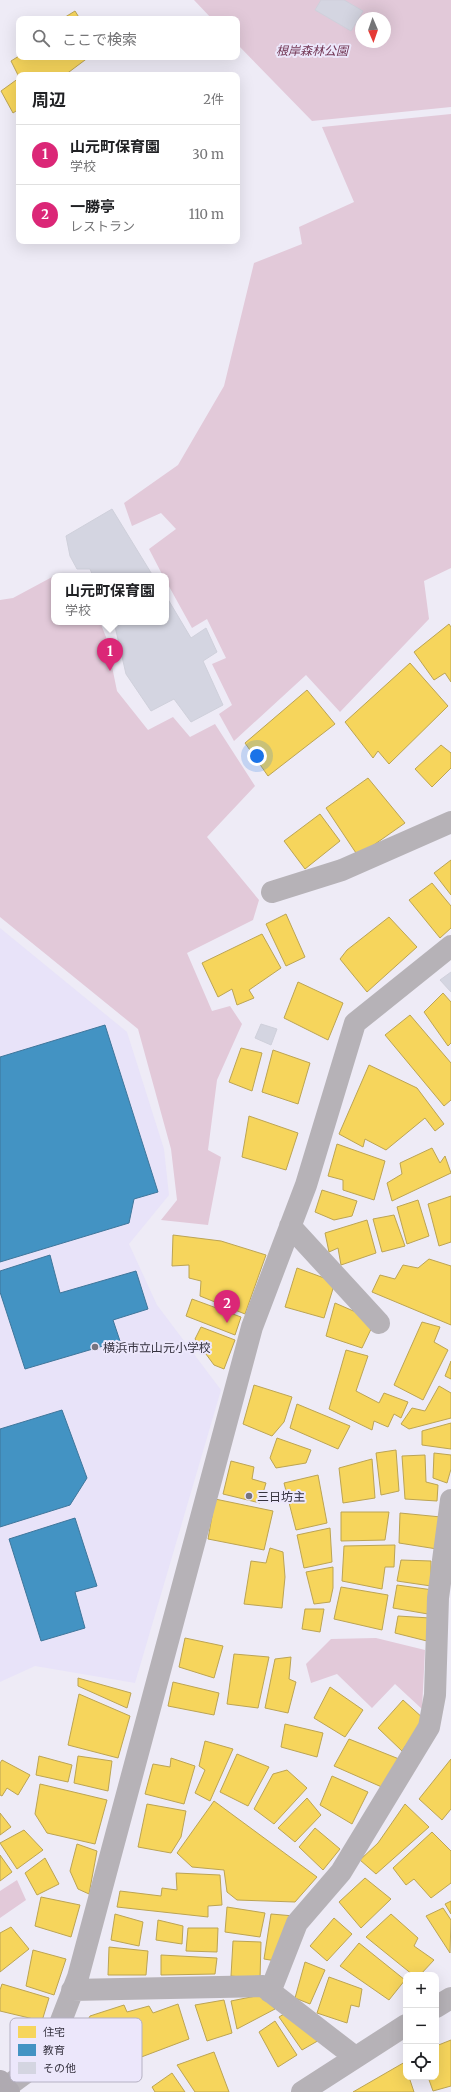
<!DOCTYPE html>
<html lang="ja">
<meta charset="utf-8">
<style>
:root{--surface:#fff;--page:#f6f6f6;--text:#202124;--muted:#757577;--line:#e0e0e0;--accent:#db2777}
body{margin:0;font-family:Merriweather,"Noto Sans JP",serif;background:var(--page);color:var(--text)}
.controls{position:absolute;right:12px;bottom:12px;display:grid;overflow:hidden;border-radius:8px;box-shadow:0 4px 16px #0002}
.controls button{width:36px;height:36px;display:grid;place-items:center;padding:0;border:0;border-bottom:1px solid var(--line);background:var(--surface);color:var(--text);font:20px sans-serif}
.compass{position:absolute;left:355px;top:12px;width:36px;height:36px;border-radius:50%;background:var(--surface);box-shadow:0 4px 16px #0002;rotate:178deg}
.you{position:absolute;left:257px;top:756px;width:14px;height:14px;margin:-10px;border:3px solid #fff;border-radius:50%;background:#1a73e8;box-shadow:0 0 0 6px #1a73e833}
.badge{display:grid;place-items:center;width:26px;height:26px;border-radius:50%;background:var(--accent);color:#fff;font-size:13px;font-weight:700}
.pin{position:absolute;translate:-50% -33px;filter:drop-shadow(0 1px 2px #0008)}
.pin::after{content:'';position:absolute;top:21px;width:14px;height:12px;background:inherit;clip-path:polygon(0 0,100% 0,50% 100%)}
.popup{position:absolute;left:51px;top:573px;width:118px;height:52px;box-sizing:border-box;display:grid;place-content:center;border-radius:8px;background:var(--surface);filter:drop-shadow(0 1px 3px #0005);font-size:13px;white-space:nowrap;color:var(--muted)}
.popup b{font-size:15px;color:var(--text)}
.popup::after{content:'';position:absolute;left:50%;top:100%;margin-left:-8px;border:8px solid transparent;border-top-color:var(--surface)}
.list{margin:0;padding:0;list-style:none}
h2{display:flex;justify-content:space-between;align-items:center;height:52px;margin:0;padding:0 16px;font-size:17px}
h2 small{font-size:13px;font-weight:400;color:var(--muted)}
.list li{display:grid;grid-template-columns:26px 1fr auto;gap:12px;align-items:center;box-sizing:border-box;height:60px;padding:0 16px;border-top:1px solid var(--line)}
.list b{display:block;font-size:15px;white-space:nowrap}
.list p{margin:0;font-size:13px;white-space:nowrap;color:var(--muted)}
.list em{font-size:13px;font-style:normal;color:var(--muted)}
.icon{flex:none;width:22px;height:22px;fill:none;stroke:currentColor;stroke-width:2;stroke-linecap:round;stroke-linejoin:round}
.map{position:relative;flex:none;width:451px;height:2092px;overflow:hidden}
.search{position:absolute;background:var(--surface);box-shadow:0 4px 16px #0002;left:16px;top:16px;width:224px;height:44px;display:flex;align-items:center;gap:10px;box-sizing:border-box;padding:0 14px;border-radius:8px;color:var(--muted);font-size:15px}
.panel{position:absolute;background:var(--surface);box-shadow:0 4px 16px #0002;left:16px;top:72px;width:224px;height:172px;border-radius:8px}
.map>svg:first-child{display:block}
.built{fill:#e8e3f9}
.green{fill:#e2c9d9;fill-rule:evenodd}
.homes{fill:#f6d55c;stroke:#bca453}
.schools{fill:#4393c3;stroke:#3f769b}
.building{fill:#d4d5e1;stroke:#cfd0db}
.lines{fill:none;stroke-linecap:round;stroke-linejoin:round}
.minor{stroke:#b6b2b7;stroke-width:22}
.major{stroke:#afaab1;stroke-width:22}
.poi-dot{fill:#76737f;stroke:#ece7fb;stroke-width:1.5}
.labels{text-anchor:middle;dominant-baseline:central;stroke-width:4;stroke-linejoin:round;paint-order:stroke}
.park-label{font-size:12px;font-style:italic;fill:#713654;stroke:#ece7fb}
.poi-label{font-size:12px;fill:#35323f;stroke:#ece7fb;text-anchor:start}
.key{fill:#ece7fb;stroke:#b5b1c3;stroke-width:1}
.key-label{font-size:11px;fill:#35323f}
</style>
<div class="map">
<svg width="451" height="2092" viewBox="0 0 451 2092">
<rect width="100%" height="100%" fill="#eeebf6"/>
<path class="built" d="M0 928 127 1032 164 1149 169 1195 129 1244 157 1305 221 1390 135 1683 35 1666 0 1682Z"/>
<path class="green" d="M194 0H451V107L312 121 237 44V19H212ZM361 18H385V42H361Z
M451 114V568L424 581 429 619 340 712 306 675 234 741 219 714 232 705 212 664 226 658 207 619 192 628 166 581V576H163L149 549 176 529 161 513 132 526 124 503 178 465 224 386 254 263 302 244 299 227 354 202 322 127Z
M54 576V622H100L106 637 117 691 148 730 173 717 190 737 215 724 255 786 207 837 259 900 253 920 187 953 212 1011 230 1006 242 1024 217 1080 208 1150 221 1157 208 1225 161 1220 177 1200 171 1149 138 1029 0 917V600L13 598Z
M376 1638 425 1650 422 1709 395 1684 372 1708 337 1674 311 1683 306 1664 331 1639Z
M17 1880 26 1900 0 1918V1891Z"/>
<path class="homes" d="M75 11 80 19H62Z
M19 56V57H89L65 75H19V77L11 61Z
M19 78V109L13 113 1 91Z
M449 624 451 627V682L445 673 434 680 414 652Z
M410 663 448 706 389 764 378 751 373 758 345 722Z
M307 690 335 724 268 776 245 743Z
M441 745 451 753V768L432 787 415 769Z
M368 778 405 823 358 856 326 808Z
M320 814 340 841 305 869 284 841Z
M451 860V895L434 873Z
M432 883 451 906V928L440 938 409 900Z
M286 914 305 957 286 966 266 924Z
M389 917 417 947 367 992 340 959 347 950Z
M262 934 281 968 249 990 254 998 237 1005 232 989 218 997 202 963Z
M298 982 343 1003 328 1040 284 1018Z
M443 993 451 1002V1043L448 1046 424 1012Z
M410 1015 451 1063V1100L444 1106 385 1035Z
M241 1048 262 1053 252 1091 229 1082Z
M273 1050 310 1063 298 1104 262 1092Z
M369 1065 417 1088 444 1124 435 1131 425 1118 386 1150 365 1139 363 1147 339 1134Z
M249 1116 298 1133 286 1170 242 1157Z
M337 1144 385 1161 374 1200 343 1190V1180L328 1176Z
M432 1148 440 1163 445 1156 451 1173 392 1201 387 1183 402 1174 400 1163Z
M322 1190 357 1201 352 1216 334 1220 315 1212Z
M451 1196V1242L439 1246 428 1204Z
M418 1200 429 1236 407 1244 397 1207Z
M394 1215 405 1246 382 1252 373 1219Z
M367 1220 376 1253 341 1265 338 1248 329 1252 325 1233Z
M173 1235 221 1241 266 1255 245 1314 200 1296 201 1281 189 1278V1265L172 1266Z
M429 1259 451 1266V1325L372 1292 380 1275 395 1279 403 1265 418 1268Z
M297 1268 335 1282 324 1318 285 1307Z
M192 1299 241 1317 235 1335 186 1316Z
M335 1303 358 1313 372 1327 362 1348 326 1336Z
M422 1322 440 1327 434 1342 448 1350 423 1400 394 1385Z
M201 1327 235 1340 224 1369 214 1365 195 1339Z
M346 1350 368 1356 356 1391 379 1403 384 1393 408 1402 401 1418 394 1414 388 1427 374 1421 372 1430 329 1409Z
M451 1361V1379L445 1376Z
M254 1385 292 1397 284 1422 272 1436 243 1424Z
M439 1386 451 1393V1418L409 1429 401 1424 412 1408 425 1411Z
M297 1404 350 1426 338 1449 290 1428Z
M451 1423V1449L422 1445V1431Z
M277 1438 311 1450 306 1463 276 1468 270 1458Z
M396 1450 399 1491 381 1495 376 1453Z
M434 1453 451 1455V1469L447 1483 433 1478Z
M425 1455 426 1482 438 1485 437 1501 405 1499 402 1456Z
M372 1459 375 1498 343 1503 339 1468Z
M231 1461 254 1467 252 1479 266 1483 260 1503 223 1494Z
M318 1475 327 1523 296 1530 284 1483Z
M215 1499 273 1511 264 1550 208 1539Z
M341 1512H389L385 1540 341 1541Z
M400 1513 441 1517 437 1549 399 1543Z
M330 1528 332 1562 304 1568 297 1535Z
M395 1545 394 1567H385L382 1589 342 1581 344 1546Z
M270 1548 283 1552 285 1577 282 1608 244 1604 251 1561 266 1563Z
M401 1560 431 1561V1586L397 1581Z
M333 1567V1588L330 1602 314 1604 306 1572Z
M397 1585 433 1590 428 1614 393 1608Z
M341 1587 388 1595 382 1630 334 1619Z
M305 1609H324L320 1632 302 1629Z
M398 1616 430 1618 427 1641 395 1633Z
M185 1638 223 1646 214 1678 179 1667Z
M234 1654 269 1657 258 1708 227 1704Z
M291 1657 289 1679 296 1682 288 1713 265 1708 275 1659Z
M78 1678 131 1693 127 1708 78 1686Z
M173 1682 219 1693 214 1715 168 1706Z
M330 1687 363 1710 345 1737 314 1718Z
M79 1694 130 1716 118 1758 68 1745Z
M403 1700 424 1719 402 1751 378 1728Z
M285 1724 323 1733 317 1757 281 1747Z
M349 1739 399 1759 384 1788 334 1766Z
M205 1741 233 1749 210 1801 195 1793 205 1770 199 1766Z
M237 1754 269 1767 248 1806 220 1792Z
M39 1756 72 1765 68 1782 36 1775Z
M78 1756 112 1761 108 1791 74 1783Z
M171 1758 195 1766 184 1804 145 1794 153 1764 170 1767Z
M451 1759V1809L442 1820 419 1799Z
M2 1760 30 1775 18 1795 7 1788 2 1796 0 1795V1763Z
M287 1770 307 1788 274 1824 254 1809 273 1774Z
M332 1776 368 1792 352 1824 320 1805Z
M40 1784 107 1800 95 1844 47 1833 35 1814Z
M307 1798 321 1815 295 1842 278 1828Z
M214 1801 317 1877 295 1902 237 1900 227 1892 224 1870 192 1867 177 1853Z
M147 1804 186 1811 181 1837 171 1853 138 1847Z
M405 1804 429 1827 376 1874 360 1860 378 1843Z
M0 1813 11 1827 0 1835Z
M315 1828 340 1849 323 1870 299 1847Z
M24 1830 43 1850 17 1869 0 1843Z
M432 1832 451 1851V1883L431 1898 414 1879 406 1885 393 1868Z
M77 1844 97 1851 89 1894 78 1889 70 1871Z
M0 1855 12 1872 0 1881Z
M45 1858 59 1884 37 1895 25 1873Z
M176 1873 220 1875 222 1905 208 1906V1917L117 1907 120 1891 161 1896 162 1888 177 1890Z
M365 1878 391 1899 361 1928 339 1902Z
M41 1897 80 1905 71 1937 35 1926Z
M451 1901V1914L445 1904Z
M227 1907 265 1913 260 1937 225 1932Z
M443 1908 451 1920 450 1953 426 1916Z
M115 1914 143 1922 139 1946 111 1940Z
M271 1914 294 1916 276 1961 264 1959Z
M391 1914 418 1938 414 1946 434 1960 420 1975H413L366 1937Z
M334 1918 352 1934 327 1961 310 1946Z
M158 1920 183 1926 182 1944 156 1940Z
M11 1927 29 1949 0 1972V1933Z
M188 1928H218L217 1952 186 1951Z
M233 1941 261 1942 260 1979 231 1976Z
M359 1943 405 1980 389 2000 340 1966Z
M109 1947 148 1951 146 1975H108Z
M33 1950 66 1959 54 1995 26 1986Z
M161 1955 217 1958 215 1974 161 1975Z
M305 1962 325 1970 310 2004 295 1998Z
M329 1977 362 1989 359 2007 351 2005 347 2023 317 2013Z
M2 1984 49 1998 42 2021 0 2011V1990Z
M261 1995 275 2009 237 2029 231 2001Z
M224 2000 232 2033 207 2041 195 2005Z
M178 2004 189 2039 99 2073 82 2032 90 2016 124 2005 127 2012 149 2006 153 2013Z
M289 2011 321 2039 302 2050 279 2017Z
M275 2021 297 2055 278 2067 259 2032Z
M451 2040V2086L433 2091 428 2077H436V2046Z
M214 2052 229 2092H195L177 2065Z
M405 2062 406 2077H409L414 2092H353Z
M172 2073 185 2092H155L152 2087Z"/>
<path class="schools" d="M105 1025 158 1192 134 1199 129 1223 0 1262V1057Z
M50 1255 60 1293 136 1271 148 1309 113 1320 120 1341 25 1369 0 1292V1271Z
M62 1410 87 1478 70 1505 0 1527V1429Z
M75 1518 97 1586 75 1592 85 1628 41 1641 9 1539Z"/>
<path class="building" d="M321 0H344L363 11 351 31 315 10Z
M112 509 153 576H93L90 569H77L70 556 66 536Z
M166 596 191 638 206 628 217 652 203 661 223 705 191 722 174 699 151 711 126 674 114 622H166Z
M451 972V992L440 980Z
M261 1024 277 1029 271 1045 255 1038Z"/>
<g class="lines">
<path class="minor" d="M272 892 342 870 451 822
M290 1226 379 1323
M72 1990 263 1986 355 2057
M270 1992 297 1923 341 1872 429 1727 435 1695 438 1598 451 1500
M436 2007 451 1998
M5 2088 47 2057 78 1977 252 1327 306 1185 355 1023 451 946
M302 2092 406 2025"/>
<path class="major" d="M0 2081 9 2092"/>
</g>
<g class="poi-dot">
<circle cx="95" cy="1347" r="4"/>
<circle cx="249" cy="1496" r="4"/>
</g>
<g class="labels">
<g class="park-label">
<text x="312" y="50">根岸森林公園</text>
</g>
<g class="poi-label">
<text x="103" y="1347">横浜市立山元小学校</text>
<text x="257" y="1496">三日坊主</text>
</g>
</g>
<rect x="10" y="2018" width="132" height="64" rx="6" class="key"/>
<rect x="18" y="2026" width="18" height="12" fill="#f6d55c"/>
<rect x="18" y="2044" width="18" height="12" fill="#4393c3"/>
<rect x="18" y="2062" width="18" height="12" fill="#d4d5e1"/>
<g class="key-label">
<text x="43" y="2036">住宅</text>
<text x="43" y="2054">教育</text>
<text x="43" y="2072">その他</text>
</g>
</svg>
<div class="controls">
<button>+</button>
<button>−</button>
<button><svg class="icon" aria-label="locate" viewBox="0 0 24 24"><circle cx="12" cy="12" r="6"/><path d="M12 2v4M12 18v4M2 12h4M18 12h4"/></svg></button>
</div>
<svg class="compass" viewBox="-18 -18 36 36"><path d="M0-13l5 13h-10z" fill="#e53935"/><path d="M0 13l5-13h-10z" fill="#757577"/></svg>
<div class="you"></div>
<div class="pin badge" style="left:110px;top:671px">1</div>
<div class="popup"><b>山元町保育園</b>学校</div>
<div class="pin badge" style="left:227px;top:1323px">2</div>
<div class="search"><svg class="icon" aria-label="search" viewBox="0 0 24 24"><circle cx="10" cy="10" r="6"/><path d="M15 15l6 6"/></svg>ここで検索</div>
<section class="panel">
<h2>周辺<small>2件</small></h2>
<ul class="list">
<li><span class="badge">1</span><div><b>山元町保育園</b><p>学校</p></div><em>30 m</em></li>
<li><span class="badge">2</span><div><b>一勝亭</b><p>レストラン</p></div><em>110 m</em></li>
</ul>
</section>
</div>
